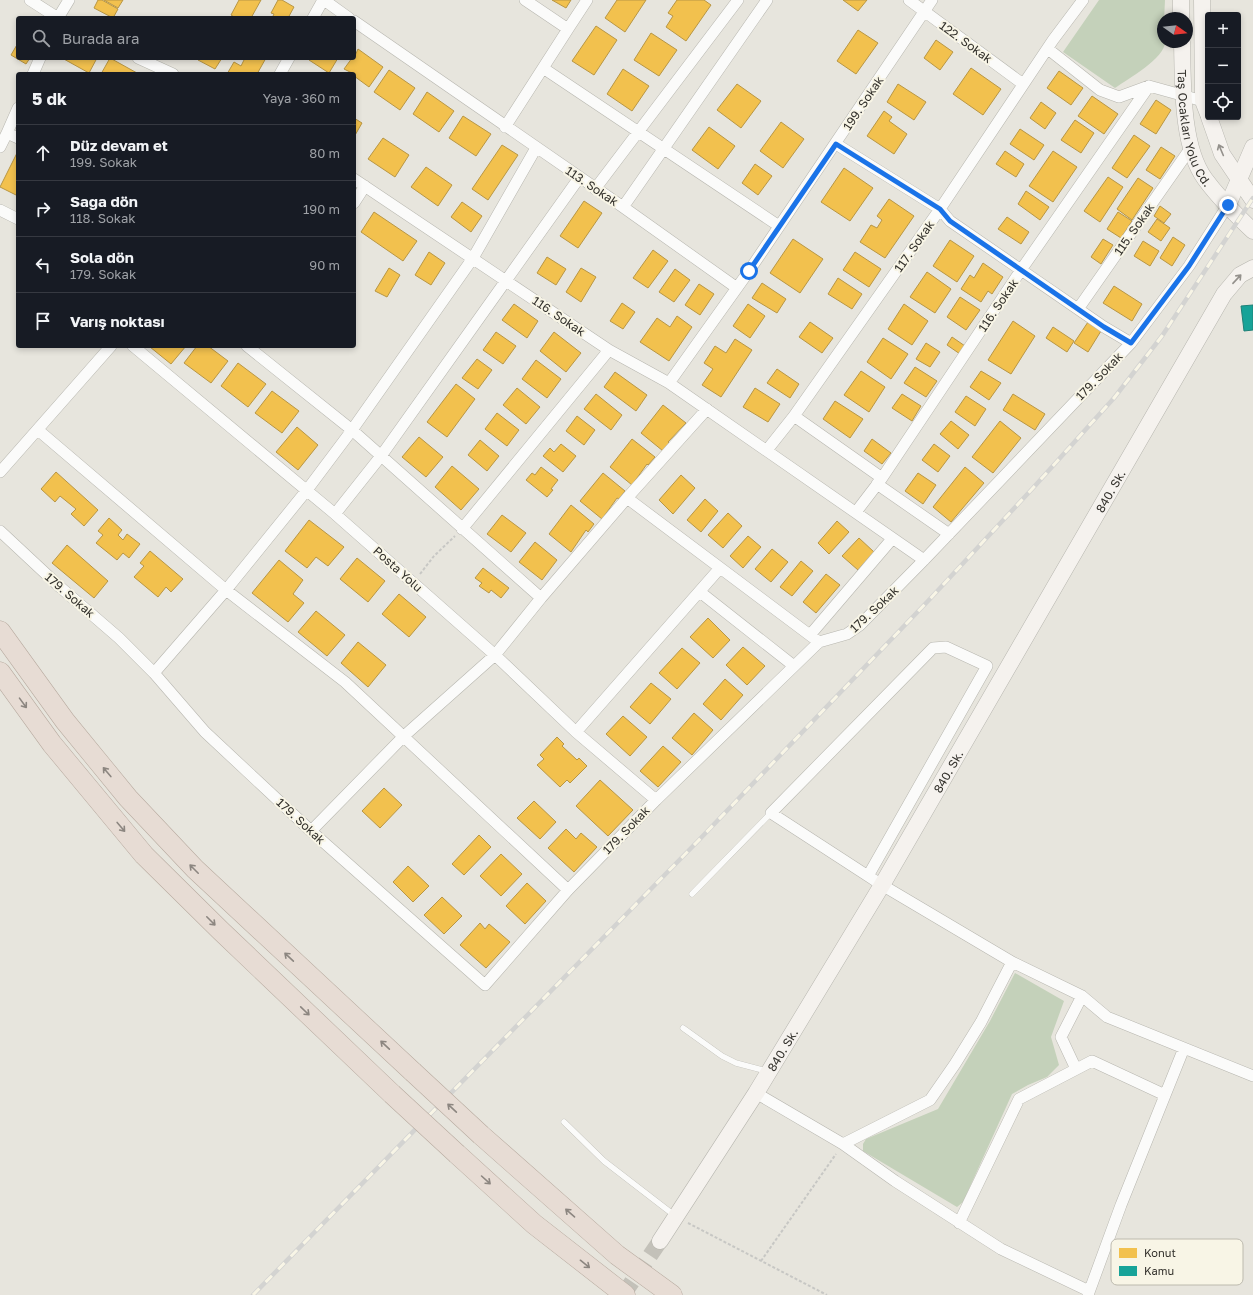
<!DOCTYPE html>
<html lang="tr">
<meta charset="utf-8">
<style>
:root{--surface:#171b24;--page:#20242c;--text:#f1f3f6;--muted:#9ea1a6;--line:#363941}
body{margin:0;font-family:"Golos Text",sans-serif;background:var(--page);color:var(--text)}
.controls{position:absolute;right:12px;top:12px;display:grid;overflow:hidden;border-radius:4px;box-shadow:0 2px 6px #0003}
.controls button{width:36px;height:36px;display:grid;place-items:center;padding:0;border:0;border-bottom:1px solid var(--line);background:var(--surface);color:var(--text);font:20px sans-serif}
.compass{position:absolute;left:1157px;top:12px;width:36px;height:36px;border-radius:50%;background:var(--surface);box-shadow:0 2px 6px #0003;rotate:105deg}
.stop{position:absolute;width:12px;height:12px;margin:-9px;border:3px solid #1a73e8;border-radius:50%;background:#fff}
.stop.end{background:#1a73e8;border-color:#fff;box-shadow:0 1px 4px #0008}
.list{margin:0;padding:0;list-style:none}
h2{display:flex;justify-content:space-between;align-items:center;height:52px;margin:0;padding:0 16px;font-size:17px}
h2 small{font-size:13px;font-weight:400;color:var(--muted)}
.list li{display:grid;grid-template-columns:26px 1fr auto;gap:12px;align-items:center;box-sizing:border-box;height:56px;padding:0 16px;border-top:1px solid var(--line)}
.list b{display:block;font-size:15px;white-space:nowrap}
.list p{margin:0;font-size:13px;white-space:nowrap;color:var(--muted)}
.list em{font-size:13px;font-style:normal;color:var(--muted)}
.icon{flex:none;width:22px;height:22px;fill:none;stroke:currentColor;stroke-width:2;stroke-linecap:round;stroke-linejoin:round}
.map{position:relative;flex:none;width:1253px;height:1295px;overflow:hidden}
.search{position:absolute;background:var(--surface);box-shadow:0 2px 6px #0003;left:16px;top:16px;width:340px;height:44px;display:flex;align-items:center;gap:10px;box-sizing:border-box;padding:0 14px;border-radius:4px;color:var(--muted);font-size:15px}
.panel{position:absolute;background:var(--surface);box-shadow:0 2px 6px #0003;left:16px;top:72px;width:340px;height:276px;border-radius:4px}
.map>svg:first-child{display:block}
.green{fill:#c4d1ba}
.homes{fill:#f2c14e;stroke:#b89644}
.public{fill:#17a398;stroke:#1f8077}
.lines{fill:none;stroke-linecap:round;stroke-linejoin:round}
.secondary-tunnel{stroke:#c3c1b9;stroke-width:16;stroke-dasharray:16 8;stroke-linecap:butt}
.lane-casing{stroke:#b7b6af;stroke-width:6}
.street-casing{stroke:#b7b6af;stroke-width:12}
.secondary-casing{stroke:#b7b6af;stroke-width:17}
.highway-casing{stroke:#b7aa9f;stroke-width:21}
.path{stroke:#c7c7c4;stroke-width:2;stroke-dasharray:3 2;stroke-linecap:butt}
.lane{stroke:#fbfbfa;stroke-width:5.5}
.street{stroke:#fbfbfa;stroke-width:11}
.secondary{stroke:#f5f2ee;stroke-width:16}
.highway{stroke:#e7dcd4;stroke-width:20}
.rail-casing{stroke:#d3d3d1;stroke-width:4.5}
.rail{stroke:#f8f5e6;stroke-width:3;stroke-dasharray:9;stroke-linecap:butt}
.highway-bridge-casing{stroke:#b7aa9f;stroke-width:21;stroke-linecap:butt}
.highway-bridge{stroke:#e7dcd4;stroke-width:20}
.oneway{stroke:#94918c}
.oneway2{stroke:#8c8680}
.route{stroke:#1a73e8;stroke-width:5}
.labels{text-anchor:middle;dominant-baseline:central;stroke-width:4;stroke-linejoin:round;paint-order:stroke}
.street-label{font-size:12px;fill:#32302b;stroke:#f8f5e6}
.key{fill:#f8f5e6;stroke:#bdbaae;stroke-width:1}
.key-label{font-size:11px;fill:#32302b}
</style>
<div class="map">
<svg width="1253" height="1295" viewBox="0 0 1253 1295">
<rect width="100%" height="100%" fill="#e7e5dd"/>
<path class="green" d="M1099 0H1165L1163 42H1165C1165 58 1128 79 1115 88L1063 52Z
M1015 973 1064 1001 1051 1037 1059 1065 1047 1077 1028 1085 1012 1094 963 1202 957 1207 863 1151V1144L866 1139 938 1109 990 1021Z"/>
<path class="homes" d="M98 0H102L118 9 113 18 94 8Z
M104 0H123L118 8Z
M239 0H261L251 18H236L231 15Z
M278 0H282L294 7 288 18H272L274 14 271 13Z
M552 0H571L566 8Z
M617 0H646L625 32 605 18Z
M677 0H704L711 5 686 41 666 27 673 16 668 13Z
M843 0H867L858 11Z
M596 26 617 40 594 75 572 61Z
M858 30 878 43 856 74 837 61Z
M651 33 677 50 659 76 634 60Z
M936 40 953 52 940 70 924 58Z
M18 43V58H30L26 64 11 55Z
M358 49 383 67 369 87 354 76V74L344 69 352 58H354Z
M62 58H97L89 73Z
M110 58 137 73 136 74H101Z
M199 58H222L215 69 198 60Z
M245 58H266L257 74H227L234 62 241 66Z
M311 58H338L329 73 309 60Z
M971 68 1001 89 983 115 953 94Z
M623 69 649 86 632 111 607 94Z
M389 70 415 88 400 110 374 92Z
M1059 71 1083 88 1071 105 1047 88Z
M737 84 761 101 741 128 717 110Z
M898 84 926 102 914 120 887 102Z
M427 92 454 111 439 132 413 114Z
M1092 96 1118 114 1104 134 1078 116Z
M1156 100 1171 110 1156 134 1140 124Z
M1041 102 1056 113 1045 129 1030 118Z
M884 111 892 117 889 121 907 134 894 154 867 136Z
M463 116 491 134 476 156 449 138Z
M354 118 362 123 354 137Z
M1075 120 1094 133 1081 153 1061 140Z
M781 122 804 139 783 168 760 151Z
M709 127 735 146 718 169 692 150Z
M1020 129 1044 145 1034 160 1010 144Z
M1134 135 1150 146 1127 178 1112 168Z
M383 138 409 155 395 177 368 159Z
M502 145 518 155 488 200 472 189Z
M1161 147 1175 156 1160 179 1146 170Z
M1005 151 1024 164 1016 177 996 164Z
M1053 151 1077 167 1053 202 1029 186Z
M17 153H18V196L0 187Z
M755 164 772 176 758 195 742 183Z
M426 167 452 185 438 206 411 187Z
M844 168 873 188 850 221 821 202Z
M1108 177 1123 187 1100 222 1084 211Z
M1138 178 1153 188 1132 220 1117 209Z
M1026 191 1049 207 1040 220 1018 204Z
M889 199 914 216 885 258 860 242 871 225 877 228 882 220 877 216Z
M584 201 602 213 578 248 560 236Z
M462 202 482 216 471 232 451 217Z
M1160 206 1171 214 1164 223 1154 216Z
M374 212 417 241 403 261 361 232Z
M1118 212 1132 221 1121 238 1107 229Z
M1007 217 1029 232 1021 244 998 229Z
M1157 219 1170 228 1161 241 1148 232Z
M1173 237 1185 245 1172 266 1160 258Z
M793 239 823 259 800 293 770 273Z
M1103 239 1113 245 1101 264 1091 257Z
M950 240 974 256 957 282 933 266Z
M1143 241 1159 251 1150 266 1134 256Z
M653 250 668 261 648 288 633 278Z
M429 252 445 263 431 285 415 275Z
M855 252 881 269 869 287 843 270Z
M547 257 566 269 556 285 537 273Z
M983 263 1003 277 992 294 988 291 981 302 961 289 970 275 974 278Z
M389 268 400 275 387 297 375 291Z
M581 268 596 277 581 302 566 292Z
M675 269 690 280 674 302 659 292Z
M927 272 951 289 935 313 910 297Z
M838 278 862 294 852 309 828 294Z
M762 283 786 299 777 313 752 298Z
M699 284 714 294 700 315 685 305Z
M1114 286 1142 304 1132 321 1103 303Z
M960 297 980 310 966 330 947 317Z
M622 303 635 312 623 329 610 321Z
M514 304 538 321 527 338 502 320Z
M748 304 765 316 750 338 733 326Z
M904 304 928 321 912 345 888 329Z
M677 316 692 327 669 361 640 342 657 318 670 327Z
M1013 321 1035 336 1011 374 988 360Z
M810 322 833 338 822 353 799 337Z
M1088 322 1101 331 1088 352 1074 343Z
M1053 327 1074 341 1067 352 1046 338Z
M496 332 516 346 503 364 483 350Z
M554 332 581 353 566 372 540 351Z
M952 337 965 346 960 354 947 345Z
M883 338 908 354 891 379 867 362Z
M735 339 752 350 721 397 702 385 713 369 704 363 715 346 726 353Z
M926 343 940 352 930 367 916 359Z
M151 346H186L171 364 150 347Z
M197 346H208L228 361 211 383 184 363Z
M477 359 492 370 478 389 462 378Z
M536 360 561 379 547 398 522 379Z
M238 363 266 384 248 407 221 386Z
M915 367 937 381 926 397 904 383Z
M777 369 799 384 790 398 767 383Z
M861 371 885 387 869 412 844 395Z
M981 371 1001 383 989 400 970 387Z
M615 372 647 395 636 411 604 387Z
M456 384 475 399 447 437 427 422Z
M517 388 540 407 526 424 503 405Z
M755 388 780 404 768 422 743 407Z
M272 391 299 411 282 433 255 413Z
M596 394 622 415 611 430 584 409Z
M902 394 921 406 912 421 892 408Z
M1013 394 1045 414 1035 430 1003 410Z
M966 396 986 409 975 426 955 412Z
M835 401 863 419 850 438 823 419Z
M663 405 686 423 668 442 669 443 663 451 641 433Z
M497 413 519 430 507 446 485 429Z
M577 416 595 430 584 445 566 431Z
M951 421 969 435 958 449 940 434Z
M1000 421 1021 438 993 473 972 457Z
M297 427 318 445 298 470 276 452Z
M419 437 443 457 426 477 402 457Z
M632 439 655 457 648 465 647 464 632 485 610 467Z
M872 439 891 453 882 464 864 451Z
M480 440 499 456 487 471 468 455Z
M561 444 576 456 563 472 543 456 550 448 554 452Z
M934 444 950 456 938 472 922 460Z
M452 466 479 489 461 510 435 487Z
M541 467 558 480 551 489 553 490 547 497 526 480 532 473 535 475Z
M965 467 984 483 951 522 933 507Z
M56 472 98 510 84 526 71 514 76 509 60 496 55 502 41 489Z
M603 473 625 491 619 499 617 498 602 519 580 501Z
M918 473 936 485 923 504 905 491Z
M681 475 695 488 673 514 659 500Z
M705 499 718 511 701 532 687 520Z
M571 505 594 524 588 532 586 530 571 552 549 534Z
M728 513 742 526 723 548 708 535Z
M502 515 526 533 511 552 487 534Z
M109 518 122 530 118 535 123 540 127 534 140 544 129 558 123 553 117 560 96 543 103 535 98 531Z
M309 520 344 547 328 566 316 557 307 568 285 551Z
M837 521 849 532 829 554 818 543Z
M748 536 761 547 743 568 730 556Z
M859 538 874 552 858 570 842 556Z
M535 542 557 560 542 580 519 562Z
M67 545 108 581 94 598 52 563Z
M772 549 788 562 771 582 755 569Z
M150 551 183 579 171 592 166 587 158 597 134 577 144 566 140 563Z
M357 558 385 581 368 602 340 579Z
M279 560 303 580 293 594 304 603 288 622 252 593Z
M801 561 813 571 792 596 780 587Z
M483 568 509 588 501 598 491 590 489 593 479 586 482 583 475 578Z
M826 574 840 585 816 613 803 602Z
M399 594 426 617 409 637 382 614Z
M316 611 345 635 327 656 298 632Z
M708 618 730 640 713 658 690 637Z
M358 642 386 665 368 687 341 663Z
M743 647 765 666 747 685 726 665Z
M682 648 700 663 677 689 659 673Z
M725 679 743 695 721 720 703 704Z
M651 683 671 699 650 724 630 707Z
M694 713 713 730 692 755 672 738Z
M623 716 647 737 630 756 606 734Z
M557 737 564 744 562 746 577 760 579 758 587 766 570 783 567 780 560 787 537 765 544 759 540 755Z
M663 746 681 762 658 787 640 771Z
M600 780 633 810 608 836 576 806Z
M384 788 402 805 380 828 362 811Z
M534 801 556 822 540 839 517 818Z
M566 829 576 839 581 833 597 847 574 872 548 848Z
M479 835 491 847 464 875 452 864Z
M501 854 522 874 501 896 480 876Z
M408 866 429 886 413 902 393 882Z
M527 883 546 901 525 924 506 906Z
M442 897 462 916 444 934 424 915Z
M480 923 485 929 489 924 510 942 486 968 460 945Z"/>
<path class="public" d="M1253 305V330L1244 331 1241 306Z"/>
<g class="lines">
<path class="secondary-tunnel" d="M623 1295 660 1241"/>
<g class="lane-casing">
<path id="lane" d="M692 894 771 813
M683 1028 722 1056 736 1063 766 1071
M564 1122 604 1161 674 1215"/>
</g>
<g class="street-casing">
<path id="street" d="M30 0 58 18
M324 0 349 18
M525 0 568 29 587 0
M909 0 1023 84
M58 18 69 0
M313 18 323 0
M354 21 623 207 767 0
M1048 49 1100 90 1119 97 1149 86
M138 58 173 74
M543 68 779 226
M33 74 40 58
M280 74 289 58
M18 108 7 133 18 138
M505 127 568 29
M836 144 940 209 950 221 1104 327 1131 343
M0 147 7 133
M354 179 609 350 669 383 924 560
M595 189 738 0
M354 203 365 186
M623 207 737 288
M0 210 18 219
M1078 309 1190 149
M133 346 335 514 495 655 576 732 656 800
M247 346 352 430 541 598
M669 383 749 271 932 0
M707 409 627 498 819 642
M794 416 882 478
M38 430 226 590 345 682 568 890
M767 450 794 416 940 209 1053 40 1083 0
M0 472 111 346
M877 484 949 534
M856 512 882 478 1021 270 1149 86 1203 101
M335 514 381 456 579 178
M462 529 609 350
M0 531 60 587 119 638 154 673 205 732 311 831 485 985 568 890 656 800 819 642 847 634 860 625 924 560 1131 343 1189 266 1228 205
M700 592 794 666
M810 635 892 539
M154 673 226 590 307 490 352 430 473 258 536 148
M576 732 720 568
M311 831 404 736 495 655 541 598 627 498
M868 876 987 666 946 647 933 648 771 813 868 876 882 885 1012 962 1082 996 1107 1017 1253 1076
M1076 1069 1061 1037 1082 996
M756 1093 843 1144 930 1100 955 1064 981 1022 1012 962
M843 1144 895 1181 1001 1249 1089 1291
M959 1223 1019 1099 1092 1061 1165 1095
M1088 1295 1121 1205 1184 1048"/>
</g>
<g class="secondary-casing">
<g id="secondary">
<path d="M1181 0V18"/>
<path d="M1202 0 1203 101 1208 114"/>
<path id="s1" d="M1182 42C1183 82 1181 146 1205 179 1219 198 1236 215 1253 231"/>
<path d="M1209 117 1222 154 1253 200"/>
<path d="M1228 205 1253 147"/>
<path id="s2" d="M660 1241 756 1093 882 885 1224 294 1240 275 1253 268"/>
</g>
</g>
<g class="highway-casing">
<path id="highway" d="M0 631 65 721 128 798 195 869 413 1072
M0 672 52 744 144 855 221 931 392 1094
M481 1135 617 1255 672 1295
M457 1154 534 1224 625 1295"/>
</g>
<path class="path" d="M420 574 434 556 455 536
M688 1223 827 1295
M761 1261 836 1154"/>
<use href="#lane" class="lane"/>
<use href="#street" class="street"/>
<use href="#secondary" class="secondary"/>
<use href="#highway" class="highway"/>
<g class="rail-casing">
<path id="rail" d="M253 1295 697 842 928 601 1033 488 1114 398 1162 336 1253 198"/>
</g>
<use href="#rail" class="rail"/>
<g class="highway-bridge-casing">
<path id="highway-bridge" d="M413 1072 481 1135
M392 1094 457 1154"/>
</g>
<use href="#highway-bridge" class="highway-bridge"/>
</g>
<defs><path id="oneway-shaft" d="M-6 0H5M1.5-3L5.5 0L1.5 3" fill="none" stroke-width="1.6" stroke-linecap="round" stroke-linejoin="round"/></defs>
<g class="oneway">
<use href="#oneway-shaft" transform="translate(1221 150) rotate(-113)"/>
<use href="#oneway-shaft" transform="translate(1237 279) rotate(-47)"/>
</g>
<g class="oneway2">
<use href="#oneway-shaft" transform="translate(23 703) rotate(54)"/>
<use href="#oneway-shaft" transform="translate(107 772) rotate(-130)"/>
<use href="#oneway-shaft" transform="translate(121 827) rotate(50)"/>
<use href="#oneway-shaft" transform="translate(194 869) rotate(-135)"/>
<use href="#oneway-shaft" transform="translate(211 921) rotate(45)"/>
<use href="#oneway-shaft" transform="translate(289 957) rotate(-137)"/>
<use href="#oneway-shaft" transform="translate(305 1011) rotate(44)"/>
<use href="#oneway-shaft" transform="translate(385 1045) rotate(-137)"/>
<use href="#oneway-shaft" transform="translate(452 1108) rotate(-137)"/>
<use href="#oneway-shaft" transform="translate(486 1180) rotate(42)"/>
<use href="#oneway-shaft" transform="translate(570 1213) rotate(-139)"/>
<use href="#oneway-shaft" transform="translate(585 1264) rotate(39)"/>
</g>
<g class="lines">
<path class="route" d="M749 271 836 144 940 209 950 221 1104 327 1131 343 1189 266 1228 205"/>
</g>
<g class="labels">
<g class="street-label">
<text transform="translate(966 42) rotate(36)">122. Sokak</text>
<text transform="translate(863 103) rotate(-56)">199. Sokak</text>
<text stroke="none"><textPath href="#s1" startOffset="88">Taş Ocakları Yolu Cd.</textPath></text>
<text transform="translate(592 186) rotate(34)">113. Sokak</text>
<text transform="translate(1134 229) rotate(-55)">115. Sokak</text>
<text transform="translate(914 246) rotate(-55)">117. Sokak</text>
<text transform="translate(998 305) rotate(-56)">116. Sokak</text>
<text transform="translate(559 316) rotate(34)">116. Sokak</text>
<text transform="translate(1099 376) rotate(-46)">179. Sokak</text>
<text stroke="none"><textPath href="#s2" startOffset="875">840. Sk.</textPath></text>
<text transform="translate(398 569) rotate(42)">Posta Yolu</text>
<text transform="translate(70 595) rotate(41)">179. Sokak</text>
<text transform="translate(874 609) rotate(-43)">179. Sokak</text>
<text stroke="none"><textPath href="#s2" startOffset="551">840. Sk.</textPath></text>
<text transform="translate(301 821) rotate(43)">179. Sokak</text>
<text transform="translate(626 830) rotate(-46)">179. Sokak</text>
<text stroke="none"><textPath href="#s2" startOffset="227">840. Sk.</textPath></text>
</g>
</g>
<rect x="1111" y="1239" width="132" height="46" rx="6" class="key"/>
<rect x="1119" y="1248" width="18" height="10" fill="#f2c14e"/>
<rect x="1119" y="1266" width="18" height="10" fill="#17a398"/>
<g class="key-label">
<text x="1144" y="1257">Konut</text>
<text x="1144" y="1275">Kamu</text>
</g>
</svg>
<div class="controls">
<button>+</button>
<button>−</button>
<button><svg class="icon" aria-label="locate" viewBox="0 0 24 24"><circle cx="12" cy="12" r="6"/><path d="M12 2v4M12 18v4M2 12h4M18 12h4"/></svg></button>
</div>
<svg class="compass" viewBox="-18 -18 36 36"><path d="M0-13l5 13h-10z" fill="#e53935"/><path d="M0 13l5-13h-10z" fill="#9ea1a6"/></svg>
<div class="stop" style="left:749px;top:271px"></div>
<div class="stop end" style="left:1228px;top:205px"></div>
<div class="search"><svg class="icon" aria-label="search" viewBox="0 0 24 24"><circle cx="10" cy="10" r="6"/><path d="M15 15l6 6"/></svg>Burada ara</div>
<section class="panel">
<h2>5 dk<small>Yaya · 360 m</small></h2>
<ul class="list">
<li><svg class="icon" aria-label="ahead" viewBox="0 0 24 24"><path d="M12 20V5M6 11l6-6 6 6"/></svg><div><b>Düz devam et</b><p>199. Sokak</p></div><em>80 m</em></li>
<li><svg class="icon" aria-label="right" viewBox="0 0 24 24"><path d="M7 20v-9h11M14 6l5 5-5 5"/></svg><div><b>Sağa dön</b><p>118. Sokak</p></div><em>190 m</em></li>
<li><svg class="icon" aria-label="left" viewBox="0 0 24 24"><path d="M17 20v-9H6M10 6l-5 5 5 5"/></svg><div><b>Sola dön</b><p>179. Sokak</p></div><em>90 m</em></li>
<li><svg class="icon" aria-label="arrive" viewBox="0 0 24 24"><path d="M6 21V4h12l-3 4 3 4H6"/></svg><div><b>Varış noktası</b></div></li>
</ul>
</section>
</div>
